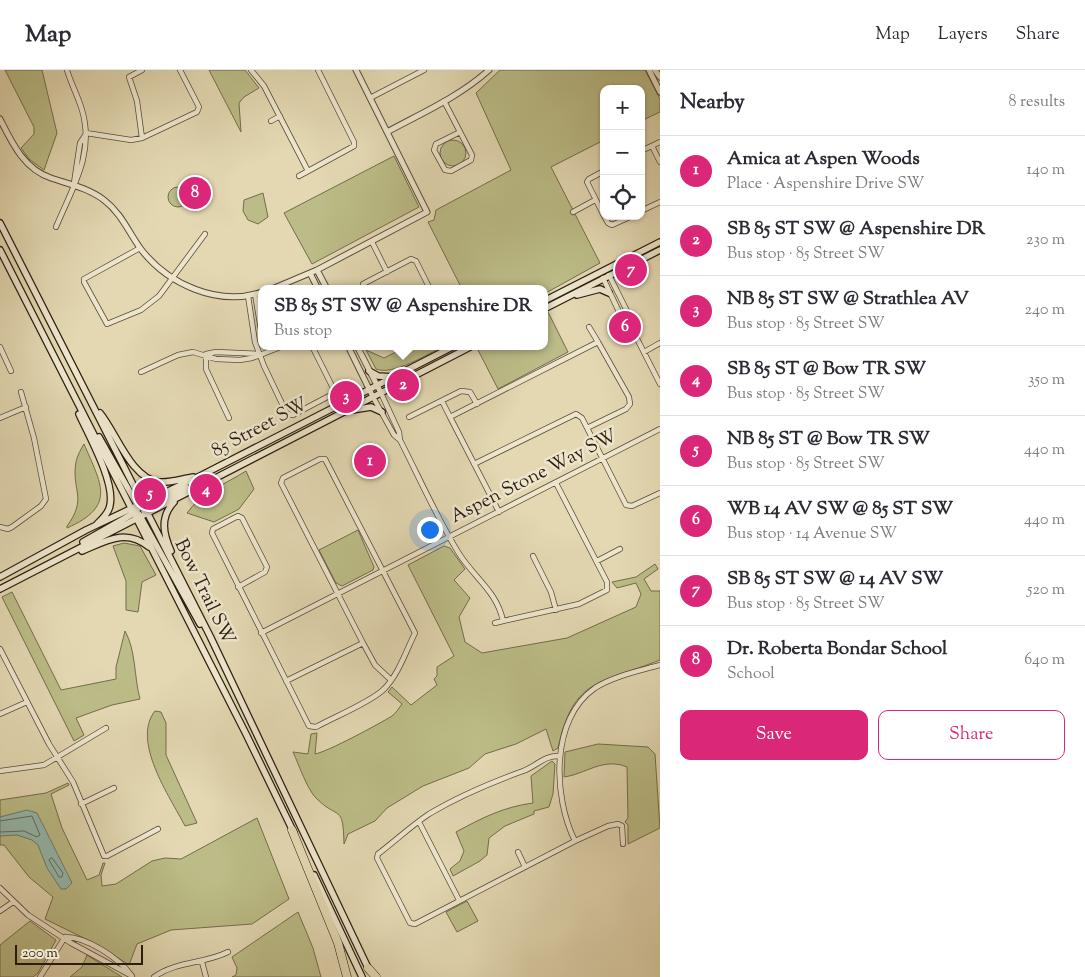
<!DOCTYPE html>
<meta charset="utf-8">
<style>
:root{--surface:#fff;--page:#f2f2f3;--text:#2b2b33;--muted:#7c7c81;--line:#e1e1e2;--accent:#db2777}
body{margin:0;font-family:"Sorts Mill Goudy",serif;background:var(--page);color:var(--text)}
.controls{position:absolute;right:15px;top:15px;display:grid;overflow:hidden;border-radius:10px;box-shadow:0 1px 4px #0004}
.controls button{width:45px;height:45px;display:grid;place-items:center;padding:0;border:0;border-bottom:1px solid var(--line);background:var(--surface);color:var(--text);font:25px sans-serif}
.scale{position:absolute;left:15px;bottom:12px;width:128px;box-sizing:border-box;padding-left:5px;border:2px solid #2c1d0f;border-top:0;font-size:14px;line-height:18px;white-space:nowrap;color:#2c1d0f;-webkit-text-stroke:4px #ede6cd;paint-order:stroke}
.you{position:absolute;left:429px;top:459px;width:18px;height:18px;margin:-12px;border:4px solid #fff;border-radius:50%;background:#1a73e8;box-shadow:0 0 0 8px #1a73e833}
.badge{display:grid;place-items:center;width:32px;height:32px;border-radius:50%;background:var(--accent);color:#fff;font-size:16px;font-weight:700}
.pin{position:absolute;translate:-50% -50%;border:2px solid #fff;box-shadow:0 1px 5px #0006}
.popup{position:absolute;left:258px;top:215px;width:290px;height:65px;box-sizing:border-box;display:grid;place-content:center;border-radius:10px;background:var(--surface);filter:drop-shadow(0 1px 4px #0005);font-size:16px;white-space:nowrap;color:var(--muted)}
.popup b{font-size:19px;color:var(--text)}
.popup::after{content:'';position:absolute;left:50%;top:100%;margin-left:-10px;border:10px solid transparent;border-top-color:var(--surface)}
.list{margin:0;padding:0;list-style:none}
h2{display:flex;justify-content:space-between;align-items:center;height:65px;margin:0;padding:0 20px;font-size:21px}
h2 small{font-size:16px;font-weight:400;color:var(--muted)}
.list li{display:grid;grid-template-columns:32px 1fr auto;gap:15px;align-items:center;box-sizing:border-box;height:70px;padding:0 20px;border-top:1px solid var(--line)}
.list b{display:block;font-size:19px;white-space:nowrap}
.list p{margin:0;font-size:16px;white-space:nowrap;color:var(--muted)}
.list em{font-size:16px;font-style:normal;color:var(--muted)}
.actions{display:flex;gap:10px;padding:15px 20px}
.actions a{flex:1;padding:11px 0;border:1px solid var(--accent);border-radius:10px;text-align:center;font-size:18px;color:var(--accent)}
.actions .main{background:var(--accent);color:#fff}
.icon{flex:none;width:28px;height:28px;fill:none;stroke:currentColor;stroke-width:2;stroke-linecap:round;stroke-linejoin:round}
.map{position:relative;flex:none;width:660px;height:907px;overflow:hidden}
header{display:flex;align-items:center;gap:30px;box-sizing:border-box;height:70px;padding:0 25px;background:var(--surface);border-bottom:1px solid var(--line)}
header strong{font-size:24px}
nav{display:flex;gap:28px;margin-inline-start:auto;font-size:18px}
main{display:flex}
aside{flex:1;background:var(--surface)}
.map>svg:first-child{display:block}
.green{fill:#bbbc87;stroke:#746c4b}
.water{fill:#95b9ae;stroke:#6b7b6e}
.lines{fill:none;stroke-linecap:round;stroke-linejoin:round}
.shore{stroke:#606b5e;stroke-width:1}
.minor-casing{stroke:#5a4c38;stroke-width:6}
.tertiary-casing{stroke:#5a4c38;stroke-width:7}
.secondary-casing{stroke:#2c1d0f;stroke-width:8}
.motorway-casing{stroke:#2c1d0f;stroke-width:9}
.minor{stroke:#ede6cd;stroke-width:4.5}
.tertiary{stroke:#ede6cd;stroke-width:5}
.secondary{stroke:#ede6cd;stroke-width:5.5}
.motorway{stroke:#e3d8b2;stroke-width:8}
.labels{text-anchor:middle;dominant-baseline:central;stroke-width:5;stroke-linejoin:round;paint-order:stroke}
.street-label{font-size:19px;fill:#2c1d0f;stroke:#ede6cd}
</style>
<header>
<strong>Map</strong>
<nav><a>Map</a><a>Layers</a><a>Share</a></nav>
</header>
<main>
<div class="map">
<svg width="660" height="907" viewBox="0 0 660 907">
<rect width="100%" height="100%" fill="#e3d8b2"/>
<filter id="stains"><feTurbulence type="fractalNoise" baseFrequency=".004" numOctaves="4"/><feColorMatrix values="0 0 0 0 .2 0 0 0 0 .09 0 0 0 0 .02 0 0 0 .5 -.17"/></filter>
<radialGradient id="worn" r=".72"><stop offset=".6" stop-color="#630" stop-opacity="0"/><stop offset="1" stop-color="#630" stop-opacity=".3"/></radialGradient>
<path class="green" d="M5 0H42L57 63 44 100 29 89 21 78 34 64V57Z
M209 0H245L259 18 244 27 239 33 241 62Z
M500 0H645L660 29V42L641 51V19H604V70L551 97 600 193 544 224V219H462L428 152 434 150 436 140 511 100 476 23Z
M440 83a13 13 0 1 1 26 0a13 13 0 1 1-26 0Z
M394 86 419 137 312 194 284 143Z
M168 127a10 10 0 1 1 20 0a10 10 0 1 1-20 0Z
M263 123 268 147 258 154 248 150 243 141 244 130Z
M548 242 568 282 498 319 477 278 544 276V244Z
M408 276H444C428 284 393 306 376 299L366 280 384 288Z
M84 374C101 414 117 436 67 458V456C88 428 71 420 76 392 77 386 81 379 84 374Z
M246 401 254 419 239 439 214 452 187 443C200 424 227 413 246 401Z
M358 460 374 497 373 500 342 516 336 513 319 480Z
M124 473 140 476 156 505 142 512 138 542 126 540V511L113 476Z
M444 476 450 478 465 499 454 510 470 528 459 547 465 572 482 583 567 568 636 537 641 524 636 513 617 518 612 512 636 507 655 494 658 499 644 509 651 521H660V590C602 613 573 607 558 678L553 681 546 659 516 674 485 684 469 698 423 716 387 738 375 751 348 764 344 774C343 733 339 751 316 728 307 719 299 695 293 682L308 684 311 664 317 663 315 684C327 682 379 654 392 646 396 643 399 638 402 634L388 622 392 617 411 635 437 615 434 609 437 606V597L454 586 408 495Z
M12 522 61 620 116 609V597L125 561C136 580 134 607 140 629L112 635 76 648 84 665 74 671 2 527Z
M155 641 161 642 166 653V685L197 753 185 756C170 727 131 671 155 641Z
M598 674 648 677 655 684 660 758 628 774V755L625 752 628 748 627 697C603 687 586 704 564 707L565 682Z
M552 691 555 694 553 724 549 737 534 741V744L505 756 489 768 487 785 480 791 453 806 450 799 460 791 464 781 456 762C482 748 503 737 533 733L531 706Z
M68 713 69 715 51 724 62 758 87 810 99 805 103 793H105L101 805 102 816 116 814 152 791 165 788 181 789 257 748 289 829 252 854 171 860 137 874 129 895 98 875 45 849 53 827 29 807 4 775H0V730L46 723Z
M467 831 478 851 457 862 446 842Z
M298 842 313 878 321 907H232L236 905 237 898 232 887Z
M30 851 56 870 38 903 33 907H0V875Z
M87 885 122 907H70L82 897Z"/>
<path class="water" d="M27 740 37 743 72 813 66 819H61L47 798 38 775 32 770 17 765 0 766V747Z"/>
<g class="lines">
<path class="shore" d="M0 751 32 746 40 765 37 767 24 761 0 762
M52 788 63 803 62 807H59L49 790Z"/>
<g class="minor-casing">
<path id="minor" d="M142 0 129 7 137 31 142 68
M251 0 264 16 308 101
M370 28 424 0
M444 31 472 85 471 90 451 101 445 100 434 80 436 74 460 62
M271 51 280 46
M86 63 131 70 142 68 197 42 199 37 180 0
M652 76 660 92
M641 81 660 72
M604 101 589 109 587 112 604 146
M299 106 354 76V72L318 0
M74 113 80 73 86 64
M641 141 660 132
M573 142 595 130
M604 146 608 153 612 155 632 146
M56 157C72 118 95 84 82 40 78 26 71 14 67 0
M372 172 387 202
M140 178 84 209V212L107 254 141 240 159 226 205 164
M609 205 627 241 629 253 660 314
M603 208 621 246 629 253
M363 219V214L411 189 416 191 430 219
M255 224 262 266
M248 226 255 272 264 296 287 344 293 345 331 325 334 320 312 276
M589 257 598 272
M0 277 11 301
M644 282 660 273
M206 284V299L229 348
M206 284 216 282 259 284
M141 302 178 285 193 282 216 289 240 290 252 288 283 276
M381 323 399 362 400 370
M373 327 394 365 400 370C419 407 436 446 458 482 473 507 497 521 503 551L579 534 607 520V512L556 413
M442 331 450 347
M409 347 461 321 470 322 477 334
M0 348 26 337
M474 394 576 344 582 348 626 435 632 436 660 423
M499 442 450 347 598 272 629 327 630 334 626 339 587 358
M0 457 8 459 12 457 41 436 46 429 34 368 21 322
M533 486 551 522 556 540
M597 491 620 479
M238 517 265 502 267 497 242 448 238 446 213 459 212 463 309 656 316 657C334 647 369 633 383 620 398 606 406 581 415 563L325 389H320L283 408 281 413 363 573 375 595 391 610
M495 553 503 551
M261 563 660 359
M0 579 49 674 73 712 104 786H107L158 759
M286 611 363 573
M0 644 27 632
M560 686C544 685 537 696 523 701 490 713 459 726 429 744 411 756 395 771 378 784L377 788 410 853 415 854 575 771 608 756 618 754 622 756 623 774
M0 701 44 695 106 658
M81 734 114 718
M419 752 459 830
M575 771C553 727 550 649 595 618 614 606 639 601 660 595
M518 782 525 797
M0 818 28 845 71 873 132 906
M0 841 13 832
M65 867C87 867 119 888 132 906
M202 892 206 907
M40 907 65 867
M154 907C176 891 204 894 228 882"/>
</g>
<g class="tertiary-casing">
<path id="tertiary" d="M649 0 660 22
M655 0 660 7
M0 49C12 73 24 99 51 108 69 114 88 118 104 130 121 143 128 161 140 178 167 214 218 237 262 222
M387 62C422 43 459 27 489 0
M317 200 327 219
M310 203 318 219
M272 219 317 200 427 142 356 0
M348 276 373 327
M357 276 381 323"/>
</g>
<g class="secondary-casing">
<path id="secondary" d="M0 153 210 566 369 900
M0 180 246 664 294 763
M577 225 600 219 609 223
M544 231 660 172
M544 239 660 180
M369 301 378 306 394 307
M352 340 371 337 382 342
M100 343C116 362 131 409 159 412 171 413 181 409 193 407
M79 344C89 366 115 412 110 435 109 443 102 449 97 454
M99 367 139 438
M131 439 139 444 200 554
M144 441 186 417
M83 472 136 442
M82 481C106 471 126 458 149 477
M171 481C163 463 160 447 174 432
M0 507 86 460 202 405 454 276
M0 519 472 276
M314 805 362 907"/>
</g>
<g class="motorway-casing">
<path id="motorway" d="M292 760 338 873 347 907
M368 898 376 907"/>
</g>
<use href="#minor" class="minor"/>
<use href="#tertiary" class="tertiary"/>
<use href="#secondary" class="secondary"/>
<use href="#motorway" class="motorway"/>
</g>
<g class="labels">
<g class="street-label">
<text transform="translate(260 358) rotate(-28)">85 Street SW</text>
<text transform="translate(534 407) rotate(-27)">Aspen Stone Way SW</text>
<text transform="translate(204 522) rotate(64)">Bow Trail SW</text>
</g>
</g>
<rect width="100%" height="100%" filter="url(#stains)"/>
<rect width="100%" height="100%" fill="url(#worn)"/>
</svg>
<div class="controls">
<button>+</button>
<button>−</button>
<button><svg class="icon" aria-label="locate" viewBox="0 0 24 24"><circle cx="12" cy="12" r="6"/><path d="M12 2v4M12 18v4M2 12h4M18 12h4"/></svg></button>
</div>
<div class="scale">200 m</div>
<div class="you"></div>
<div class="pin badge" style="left:370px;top:391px">1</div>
<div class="pin badge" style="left:403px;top:315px">2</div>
<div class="popup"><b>SB 85 ST SW @ Aspenshire DR</b>Bus stop</div>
<div class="pin badge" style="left:346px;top:327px">3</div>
<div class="pin badge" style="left:206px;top:420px">4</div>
<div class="pin badge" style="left:150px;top:424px">5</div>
<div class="pin badge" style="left:625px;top:257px">6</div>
<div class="pin badge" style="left:631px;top:200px">7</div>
<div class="pin badge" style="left:195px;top:123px">8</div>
</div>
<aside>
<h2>Nearby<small>8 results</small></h2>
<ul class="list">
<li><span class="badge">1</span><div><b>Amica at Aspen Woods</b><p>Place · Aspenshire Drive SW</p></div><em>140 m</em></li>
<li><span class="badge">2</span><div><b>SB 85 ST SW @ Aspenshire DR</b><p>Bus stop · 85 Street SW</p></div><em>230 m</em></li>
<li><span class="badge">3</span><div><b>NB 85 ST SW @ Strathlea AV</b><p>Bus stop · 85 Street SW</p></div><em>240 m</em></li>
<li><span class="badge">4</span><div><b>SB 85 ST @ Bow TR SW</b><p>Bus stop · 85 Street SW</p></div><em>350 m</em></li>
<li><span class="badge">5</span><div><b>NB 85 ST @ Bow TR SW</b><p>Bus stop · 85 Street SW</p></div><em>440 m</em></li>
<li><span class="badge">6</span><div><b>WB 14 AV SW @ 85 ST SW</b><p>Bus stop · 14 Avenue SW</p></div><em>440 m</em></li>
<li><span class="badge">7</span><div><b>SB 85 ST SW @ 14 AV SW</b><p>Bus stop · 85 Street SW</p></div><em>520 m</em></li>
<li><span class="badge">8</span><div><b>Dr. Roberta Bondar School</b><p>School</p></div><em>640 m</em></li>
</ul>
<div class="actions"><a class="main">Save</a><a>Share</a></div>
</aside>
</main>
